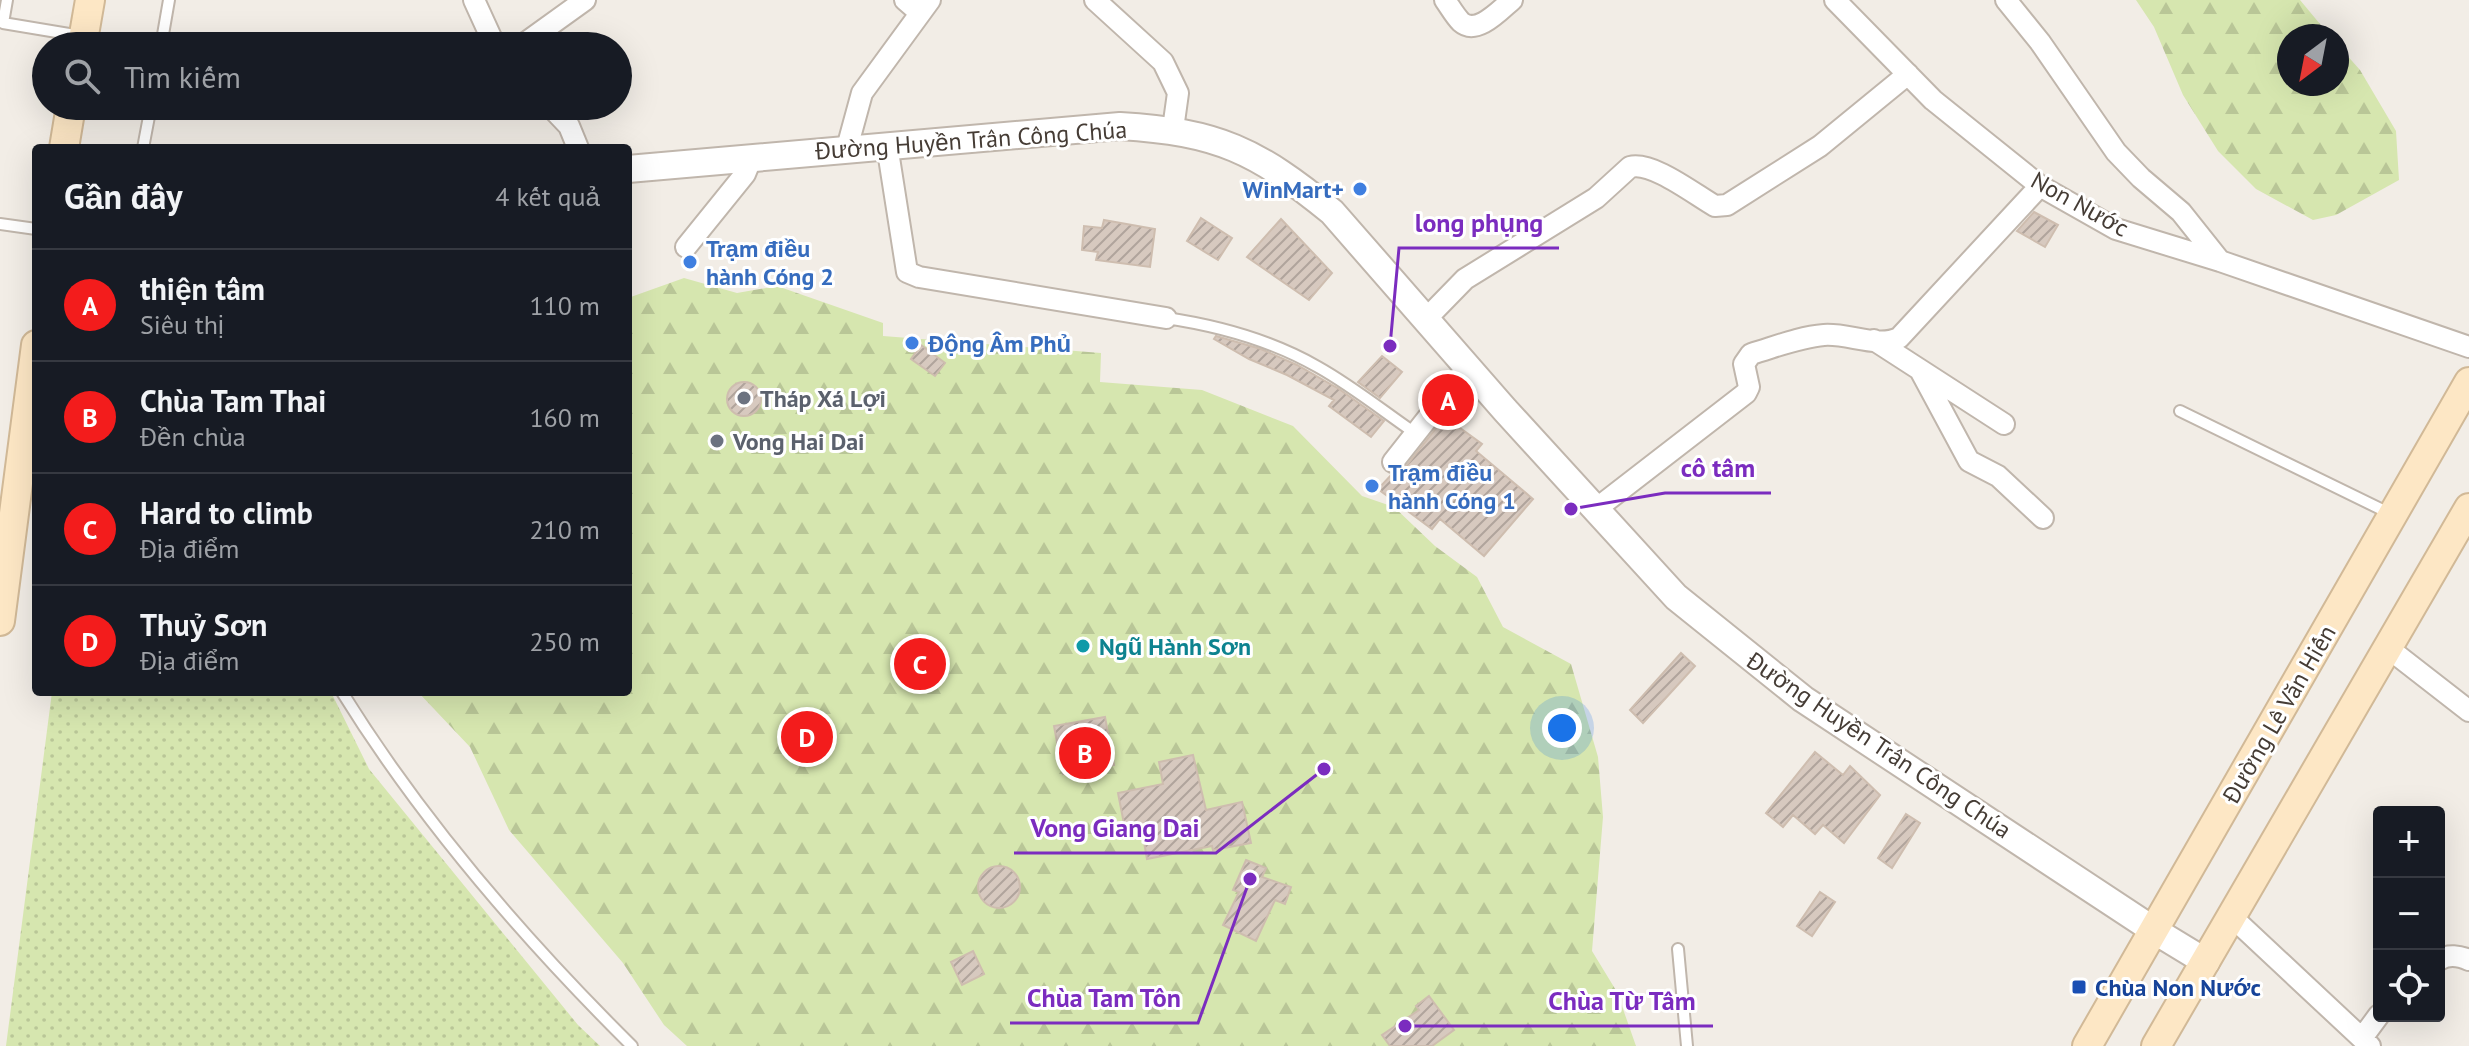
<!DOCTYPE html>
<html lang="vi">
<meta charset="utf-8">
<style>
:root{--surface:#171b24;--page:#242831;--text:#f1f3f6;--muted:#9ea1a6;--line:#363941;--accent:#f31c1c}
body{margin:0;font-family:"PT Sans",sans-serif;background:var(--page);color:var(--text)}
.controls{position:absolute;right:24px;bottom:24px;display:grid;overflow:hidden;border-radius:8px;box-shadow:0 8px 32px #0002}
.controls button{width:72px;height:72px;display:grid;place-items:center;padding:0;border:0;border-bottom:2px solid var(--line);background:var(--surface);color:var(--text);font:40px sans-serif}
.compass{position:absolute;left:2277px;top:24px;width:72px;height:72px;border-radius:50%;background:var(--surface);box-shadow:0 8px 32px #0002;rotate:212deg}
.you{position:absolute;left:1562px;top:728px;width:28px;height:28px;margin:-20px;border:6px solid #fff;border-radius:50%;background:#1a73e8;box-shadow:0 0 0 12px #1a73e833}
.badge{display:grid;place-items:center;width:52px;height:52px;border-radius:50%;background:var(--accent);color:#fff;font-size:26px;font-weight:700}
.pin{position:absolute;translate:-50% -50%;border:4px solid #fff;box-shadow:0 2px 8px #0006}
.list{margin:0;padding:0;list-style:none}
h2{display:flex;justify-content:space-between;align-items:center;height:104px;margin:0;padding:0 32px;font-size:34px}
h2 small{font-size:26px;font-weight:400;color:var(--muted)}
.list li{display:grid;grid-template-columns:52px 1fr auto;gap:24px;align-items:center;box-sizing:border-box;height:112px;padding:0 32px;border-top:2px solid var(--line)}
.list b{display:block;font-size:30px;white-space:nowrap}
.list p{margin:0;font-size:26px;white-space:nowrap;color:var(--muted)}
.list em{font-size:26px;font-style:normal;color:var(--muted)}
.icon{flex:none;width:44px;height:44px;fill:none;stroke:currentColor;stroke-width:2;stroke-linecap:round;stroke-linejoin:round}
.map{position:relative;flex:none;width:2469px;height:1046px;overflow:hidden}
.search{position:absolute;background:var(--surface);box-shadow:0 8px 32px #0002;left:32px;top:32px;width:600px;height:88px;display:flex;align-items:center;gap:20px;box-sizing:border-box;padding:0 28px;border-radius:44px;color:var(--muted);font-size:30px}
.panel{position:absolute;background:var(--surface);box-shadow:0 8px 32px #0002;left:32px;top:144px;width:600px;height:552px;border-radius:8px}
.map>svg:first-child{display:block}
.grass{fill:url(#grass-dots)}
.forest{fill:url(#forest-firs)}
.building{fill:url(#building-hatch);stroke:#cebdaf;stroke-width:2}
.lines{fill:none;stroke-linecap:round;stroke-linejoin:round}
.service-casing{stroke:#c0b6ac;stroke-width:14}
.minor-casing{stroke:#c0b6ac;stroke-width:24}
.tertiary-casing{stroke:#c0b6ac;stroke-width:30}
.secondary-casing{stroke:#d1b997;stroke-width:32}
.service{stroke:#fff;stroke-width:10}
.minor{stroke:#fff;stroke-width:20}
.tertiary{stroke:#fff;stroke-width:26}
.secondary{stroke:#fde7c5;stroke-width:28}
.shop-dot{fill:#3f7fe0;stroke:#fff;stroke-width:3}
.worship-dot{fill:#6b7280;stroke:#fff;stroke-width:3}
.culture-dot{fill:#0f9aa8;stroke:#fff;stroke-width:3}
.transit-dot{fill:#1a4fb4;stroke:#fff;stroke-width:3}
.labels{text-anchor:middle;dominant-baseline:central;stroke-width:6;stroke-linejoin:round;paint-order:stroke}
.street-label{font-size:24px;fill:#453c35;stroke:#fff}
.shop-label{font-size:24px;font-weight:bold;fill:#366cbe;stroke:#fff;text-anchor:start}
.worship-label{font-size:24px;font-weight:bold;fill:#5b616d;stroke:#fff;text-anchor:start}
.culture-label{font-size:24px;font-weight:bold;fill:#0d838f;stroke:#fff;text-anchor:start}
.transit-label{font-size:24px;font-weight:bold;fill:#164399;stroke:#fff;text-anchor:start}
.leader{fill:none;stroke:#7b2cbf;stroke-width:3}
.callout-dot{fill:#7b2cbf;stroke:#fff;stroke-width:3}
.callout-label{font-size:26px;text-anchor:middle;font-weight:bold;fill:#7b2cbf;stroke:#fff;stroke-width:6;stroke-linejoin:round;paint-order:stroke}
</style>
<div class="map">
<svg width="2469" height="1046" viewBox="0 0 2469 1046">
<defs>
<pattern id="grass-dots" width="8" height="8" patternUnits="userSpaceOnUse" patternTransform="scale(2)"><rect width="8" height="8" fill="#d6e6af"/><path d="M2 2h.1M6 6h.1" fill="none" stroke="#b9c697" stroke-width="1.8" stroke-linecap="round"/></pattern>
<pattern id="forest-firs" width="22" height="20" patternUnits="userSpaceOnUse" patternTransform="scale(2)"><rect width="22" height="20" fill="#d6e6af"/><path d="M5 1l3.5 6h-7zM16 11l3.5 6h-7z" fill="#b9c697"/></pattern>
<pattern id="building-hatch" width="6" height="6" patternUnits="userSpaceOnUse" patternTransform="scale(2)"><rect width="6" height="6" fill="#d7c9bf"/><path d="M-1 1l2-2M0 6l6-6M5 7l2-2" fill="none" stroke="#b0a49c"/></pattern>
</defs>
<rect width="100%" height="100%" fill="#f2ede6"/>
<path class="grass" d="M52 692H331L369 769 578 1025 600 1046H6Z"/>
<path class="forest" d="M2136 0H2300L2330 36H2289V84H2337V44L2360 70 2396 131 2399 180 2336 215 2313 220 2256 189 2218 151 2183 95 2154 27Z
M684 278 737 293 777 286 883 323V336L1101 353 1100 382 1202 390 1293 426 1362 496 1394 507 1435 546 1477 577 1503 627 1571 664 1598 757 1603 817 1592 951 1617 992 1636 1046H687L664 1025 623 963 509 830 470 747 418 692H628V298Z"/>
<path class="building" d="M2034 212 2058 225 2045 247 2017 231Z
M1201 218 1232 238 1218 260 1187 241Z
M1281 219 1332 273 1309 300 1247 257Z
M1104 220 1155 229 1150 267 1096 260 1098 252 1082 250 1084 226 1102 228Z
M1216 336 1261 349 1297 365 1339 389 1384 421 1371 437 1329 406 1334 400 1287 375 1249 359 1214 339Z
M921 345 945 363 935 376 911 359Z
M1382 356 1402 372 1380 398 1358 382Z
M727 399a17 17 0 1 1 34 0a17 17 0 1 1-34 0Z
M1445 417 1482 444 1476 451 1533 499 1484 556 1440 519 1432 529 1378 489 1391 475 1403 470Z
M1681 653 1695 666 1643 723 1630 710Z
M1105 717 1114 765 1063 774 1054 726Z
M1815 752 1843 775 1850 766 1880 795 1844 843 1823 825 1815 834 1793 815 1783 827 1766 813Z
M1193 755 1206 810 1242 802 1251 843 1213 850 1212 846 1147 859 1141 825 1125 829 1118 793 1163 784 1159 762Z
M1906 814 1920 823 1892 868 1878 858Z
M1246 860 1266 868 1262 877 1291 887 1285 904 1275 900 1256 941 1223 925 1239 892 1233 890Z
M978 887a21 21 0 1 1 42 0a21 21 0 1 1-42 0Z
M1820 892 1835 902 1812 936 1797 926Z
M973 951 984 974 962 985 951 962Z
M1429 996 1454 1030 1432 1046H1390L1382 1035 1419 1010 1416 1006Z"/>
<g class="lines">
<g class="service-casing">
<path id="service" d="M7 0 3 23 81 36
M161 46 169 0
M143 148 151 106
M0 224 36 229
M1166 318C1220 326 1271 340 1318 367 1352 386 1383 411 1415 433
M2180 411 2391 514
M342 692C422 821 524 939 632 1046
M1678 949 1687 1046"/>
</g>
<g class="minor-casing">
<path id="minor" d="M474 0 495 46
M905 0 920 13
M1095 0 1163 62 1178 93 1173 129
M1445 0C1450 7 1455 16 1461 22 1477 36 1500 10 1512 0
M1835 0 1933 100 2040 186 2116 229 2220 261 2469 347
M2006 0 2040 42 2116 152 2141 178 2181 212 2220 261
M521 46 585 0
M550 106 569 126 578 148
M887 145 907 272 919 277 1166 318
M847 148 862 93 930 0
M686 247 745 174 752 157
M1426 319 1465 279 1596 198 1630 167C1652 161 1694 194 1715 206L1727 205 1820 146 1908 74
M1874 340 2004 424
M1920 370 1969 461 1998 476 2043 518
M1393 462 1468 367
M1596 509 1746 393 1749 387 1744 364 1751 354C1775 347 1799 337 1824 335 1848 333 1877 348 1899 338L2040 186
M2388 648 2469 711
M2232 917 2370 1046
M2439 960C2448 954 2460 956 2469 960
M2362 1038 2379 1015"/>
</g>
<g class="tertiary-casing">
<path id="tertiary" d="M628 169 1120 126C1218 132 1256 150 1332 212L1505 410 1676 597 1803 699 2155 931 2206 962"/>
</g>
<g class="secondary-casing">
<path id="secondary" d="M82 46 90 0
M64 148 71 106
M0 621 36 345
M2087 1046 2469 382
M2156 1046 2469 508"/>
</g>
<use href="#service" class="service"/>
<use href="#minor" class="minor"/>
<use href="#tertiary" class="tertiary"/>
<use href="#secondary" class="secondary"/>
</g>
<g class="shop-dot">
<circle cx="1360" cy="189" r="8"/>
<circle cx="690" cy="262" r="8"/>
<circle cx="912" cy="343" r="8"/>
<circle cx="1372" cy="486" r="8"/>
</g>
<g class="worship-dot">
<circle cx="744" cy="398" r="8"/>
<circle cx="717" cy="441" r="8"/>
</g>
<circle class="culture-dot" cx="1083" cy="646" r="8"/>
<rect class="transit-dot" x="2071" y="979" width="16" height="16" rx="4"/>
<g class="labels">
<g class="street-label">
<text transform="translate(971 140) rotate(-4)">Đường Huyền Trân Công Chúa</text>
<text transform="translate(2080 204) rotate(29)">Non Nước</text>
<text transform="translate(2279 714) rotate(-60)">Đường Lê Văn Hiến</text>
<text transform="translate(1879 745) rotate(34)">Đường Huyền Trân Công Chúa</text>
</g>
<g class="shop-label">
<text x="1344" y="189" text-anchor="end">WinMart+</text>
<text x="706" y="248">Trạm điều<tspan x="706" dy="28">hành Cóng 2</tspan></text>
<text x="928" y="343">Động Âm Phủ</text>
<text x="1388" y="472">Trạm điều<tspan x="1388" dy="28">hành Cóng 1</tspan></text>
</g>
<g class="worship-label">
<text x="760" y="398">Tháp Xá Lợi</text>
<text x="733" y="441">Vong Hai Dai</text>
</g>
<g class="culture-label">
<text x="1099" y="646">Ngũ Hành Sơn</text>
</g>
<g class="transit-label">
<text x="2095" y="987">Chùa Non Nước</text>
</g>
</g>
<path class="leader" d="M1390 346L1399 248H1559M1571 509L1665 493H1771M1324 769L1216 853H1014M1250 879L1198 1023H1010M1405 1026L1531 1026H1713"/>
<g class="callout-dot">
<circle cx="1390" cy="346" r="8"/>
<circle cx="1571" cy="509" r="8"/>
<circle cx="1324" cy="769" r="8"/>
<circle cx="1250" cy="879" r="8"/>
<circle cx="1405" cy="1026" r="8"/>
</g>
<g class="callout-label">
<text x="1479" y="232">long phụng</text>
<text x="1718" y="477">cô tâm</text>
<text x="1115" y="837">Vong Giang Dai</text>
<text x="1104" y="1007">Chùa Tam Tôn</text>
<text x="1622" y="1010">Chùa Từ Tâm</text>
</g>
</svg>
<div class="controls">
<button>+</button>
<button>−</button>
<button><svg class="icon" aria-label="locate" viewBox="0 0 24 24"><circle cx="12" cy="12" r="6"/><path d="M12 2v4M12 18v4M2 12h4M18 12h4"/></svg></button>
</div>
<svg class="compass" viewBox="-18 -18 36 36"><path d="M0-13l5 13h-10z" fill="#e53935"/><path d="M0 13l5-13h-10z" fill="#9ea1a6"/></svg>
<div class="you"></div>
<div class="pin badge" style="left:1448px;top:400px">A</div>
<div class="pin badge" style="left:1085px;top:753px">B</div>
<div class="pin badge" style="left:920px;top:664px">C</div>
<div class="pin badge" style="left:807px;top:737px">D</div>
<div class="search"><svg class="icon" aria-label="search" viewBox="0 0 24 24"><circle cx="10" cy="10" r="6"/><path d="M15 15l6 6"/></svg>Tìm kiếm</div>
<section class="panel">
<h2>Gần đây<small>4 kết quả</small></h2>
<ul class="list">
<li><span class="badge">A</span><div><b>thiện tâm</b><p>Siêu thị</p></div><em>110 m</em></li>
<li><span class="badge">B</span><div><b>Chùa Tam Thai</b><p>Đền chùa</p></div><em>160 m</em></li>
<li><span class="badge">C</span><div><b>Hard to climb</b><p>Địa điểm</p></div><em>210 m</em></li>
<li><span class="badge">D</span><div><b>Thuỷ Sơn</b><p>Địa điểm</p></div><em>250 m</em></li>
</ul>
</section>
</div>
